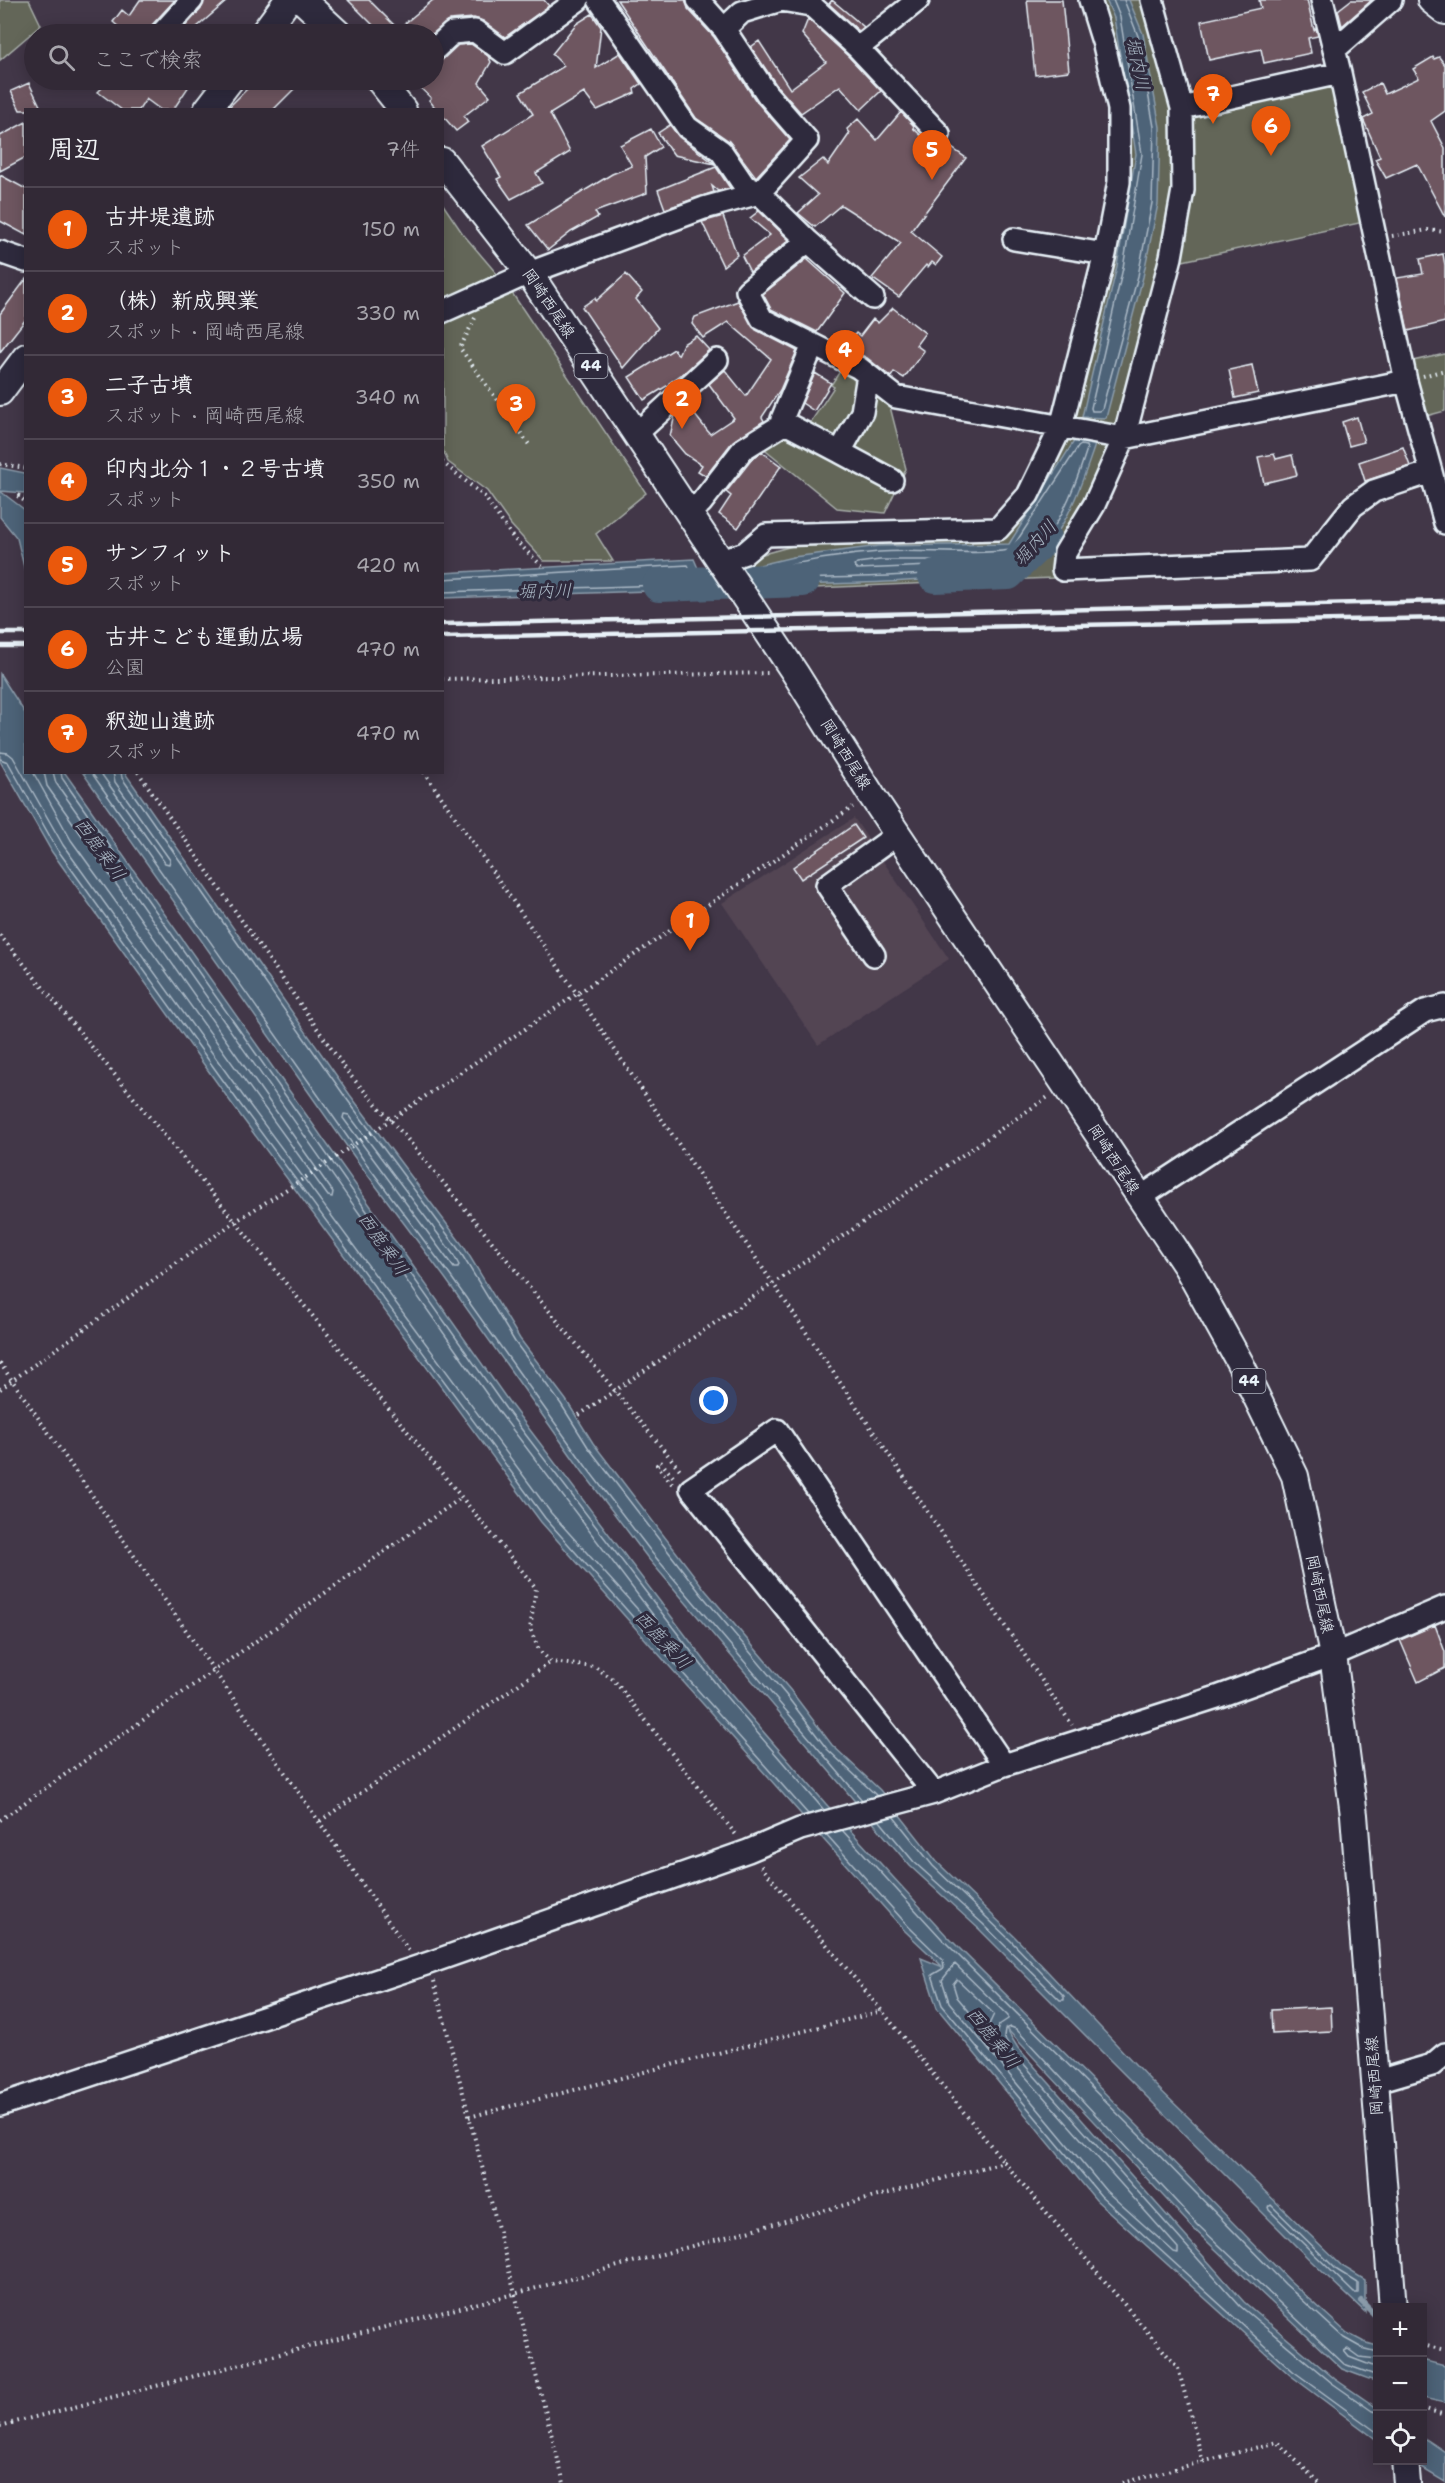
<!DOCTYPE html>
<html lang="ja">
<meta charset="utf-8">
<style>
:root{--surface:#322936;--page:#3d3542;--text:#f1f3f6;--muted:#a8a6ad;--line:#4d4551;--accent:#ea580c}
body{margin:0;font-family:"Shantell Sans","Klee One",sans-serif;background:var(--page);color:var(--text)}
.controls{position:absolute;right:18px;bottom:18px;display:grid;overflow:hidden;border-radius:0px;box-shadow:0 3px 15px #0003}
.controls button{width:54px;height:54px;display:grid;place-items:center;padding:0;border:0;border-bottom:2px solid var(--line);background:var(--surface);color:var(--text);font:30px sans-serif}
.you{position:absolute;left:714px;top:1401px;width:21px;height:21px;margin:-15px;border:4px solid #fff;border-radius:50%;background:#1a73e8;box-shadow:0 0 0 9px #1a73e833}
.badge{display:grid;place-items:center;width:39px;height:39px;border-radius:50%;background:var(--accent);color:#fff;font-size:20px;font-weight:700}
.pin{position:absolute;translate:-50% -50px;filter:drop-shadow(0 2px 3px #0008)}
.pin::after{content:'';position:absolute;top:32px;width:21px;height:18px;background:inherit;clip-path:polygon(0 0,100% 0,50% 100%)}
.list{margin:0;padding:0;list-style:none}
h2{display:flex;justify-content:space-between;align-items:center;height:78px;margin:0;padding:0 24px;font-size:26px}
h2 small{font-size:20px;font-weight:400;color:var(--muted)}
.list li{display:grid;grid-template-columns:39px 1fr auto;gap:18px;align-items:center;box-sizing:border-box;height:84px;padding:0 24px;border-top:2px solid var(--line)}
.list b{display:block;font-size:22px;white-space:nowrap}
.list p{margin:0;font-size:20px;white-space:nowrap;color:var(--muted)}
.list em{font-size:20px;font-style:normal;color:var(--muted)}
.icon{flex:none;width:33px;height:33px;fill:none;stroke:currentColor;stroke-width:2;stroke-linecap:round;stroke-linejoin:round}
.map{position:relative;flex:none;width:1445px;height:2483px;overflow:hidden}
.search{position:absolute;background:var(--surface);box-shadow:0 3px 15px #0003;left:24px;top:24px;width:420px;height:66px;display:flex;align-items:center;gap:15px;box-sizing:border-box;padding:0 21px;border-radius:33px;color:var(--muted);font-size:22px}
.panel{position:absolute;background:var(--surface);box-shadow:0 3px 15px #0003;left:24px;top:108px;width:420px;height:666px;border-radius:0px}
.map>svg:first-child{display:block}
.built{fill:#524453}
.green{fill:#636658;stroke:#a6aca8;stroke-width:1.5}
.water{fill:#4d6378;stroke:#8b9cab;stroke-width:1.5}
.lines{fill:none;stroke-linecap:round;stroke-linejoin:round}
.shore{stroke:#aab8c5;stroke-width:1.5}
.stream{stroke:#8b9cab;stroke-width:6}
.river{stroke:#4d6378;stroke-width:34}
.building{fill:#6e5661;stroke:#e8f1f8;stroke-width:1.5}
.minor-casing{stroke:#e8f1f8;stroke-width:26}
.major-casing{stroke:#e8f1f8;stroke-width:30}
.path{stroke:#e8f1f8;stroke-width:4;stroke-dasharray:1.5 4.5;stroke-linecap:butt}
.minor{stroke:#2f2a3d;stroke-width:21}
.major{stroke:#2f2a3d;stroke-width:26}
.rail{stroke:#e8f1f8;stroke-width:4.5}
.labels{text-anchor:middle;dominant-baseline:central;stroke-width:6;stroke-linejoin:round;paint-order:stroke}
.shield{fill:#2f2a3d;stroke:#b0b5c0;stroke-width:1.5}
.shield-label{font-size:15px;font-weight:bold;fill:#e8f1f8}
.street-label{font-size:16px;fill:#e8f1f8;stroke:#2f2a3d}
.water-label{font-size:18px;font-style:italic;fill:#aab8c5;stroke:#2f2a3d}
</style>
<div class="map">
<svg width="1445" height="2483" viewBox="0 0 1445 2483">
<rect width="100%" height="100%" fill="#423748"/>
<filter id="ink" filterUnits="userSpaceOnUse"><feTurbulence type="fractalNoise" baseFrequency=".0167" numOctaves="2"/><feDisplacementMap in="SourceGraphic" scale="12" xChannelSelector="R" yChannelSelector="G"/><feConvolveMatrix kernelMatrix="1 2 1 2 8 2 1 2 1" color-interpolation-filters="sRGB"/></filter>
<g filter="url(#ink)">
<path class="built" d="M854 818 949 959 818 1045 722 903Z"/>
<path class="green" d="M0 0H29L41 25 0 60Z
M1097 0H1145L1168 89 1175 169 1161 268 1117 421 1079 514 1053 552V578L766 590 748 558 800 544 1024 515 1129 170Z
M1333 79 1364 222 1178 262 1191 119 1198 111Z
M442 203 463 234 497 274 443 300Z
M510 290 646 493 596 534 613 561H544L511 525 487 491 448 462 443 450V314Z
M1445 354V411L1426 416 1413 361Z
M844 365 887 395 906 469 885 513 837 508 761 446 786 429 801 437 834 387 831 385Z"/>
<path class="water" d="M1106 0H1129L1143 34 1160 127 1158 204 1143 277 1106 418 1082 417 1117 266 1136 154 1114 18Z
M1076 438 1096 442C1081 485 1065 540 1024 567 1015 572 998 572 988 573 912 584 835 583 759 586L747 568 793 557 879 546 1009 544Z
M0 468 25 473V493L0 491 25 510V571L17 538 0 517Z
M694 559 707 589 443 598V573Z
M0 674 25 713 26 772 65 773 511 1405 727 1690 826 1804 946 1935 1153 2141 1289 2280 1347 2333 1364 2342 1377 2346V2382L1342 2369 1195 2230 1005 2027 1018 2048 1244 2302 1335 2379 1377 2408V2440L1290 2375 1096 2200 937 2008 921 1958 943 1967 905 1931 541 1522 235 1108 52 852 0 761Z
M83 773H125L350 1095 464 1247 520 1339 566 1400 593 1443 706 1591 791 1691 832 1745 880 1790 937 1862 1015 1937 1151 2081 1342 2266 1365 2280V2312L1311 2261 979 1929 910 1866 647 1557 582 1471 445 1278 358 1162Z
M1422 2360 1445 2366V2403L1423 2398Z
M1423 2437 1445 2452V2482L1410 2461 1422 2460Z"/>
<g class="lines">
<path class="shore" d="M1113 0 1120 17 1142 154 1123 268 1091 408 1092 411H1099L1102 409 1138 276 1152 203 1154 127 1138 36 1124 0
M1081 445 1086 446 1087 449C1076 484 1055 544 1020 562 1011 567 995 566 984 568 911 578 837 577 764 580L759 575 761 571C799 562 839 555 879 552 923 549 967 556 1011 550L1078 447Z
M880 560H933L935 563 932 566 857 569 854 566 857 563Z
M442 579 688 565 696 581 694 584 442 592
M0 752 8 753 13 757 63 845 246 1100 551 1513 668 1643 672 1644V1640L500 1413 56 783 53 772
M0 759 8 762 57 849 240 1104 545 1518 808 1814
M33 772 71 840 328 1196 332 1197 333 1192 47 786 44 772
M61 772 62 778 506 1409 723 1693 824 1810
M91 772 363 1159 449 1274 587 1468 652 1553 862 1800
M100 772 165 863 169 864 170 860 115 782 113 772
M121 772 122 778 346 1098 459 1250 515 1342 561 1404 588 1447 701 1594 786 1695 827 1749 877 1796
M344 1114 349 1115 453 1254 459 1265 458 1268H454L343 1118Z
M879 1820 914 1862 983 1924 1060 2000H1064V1996L1011 1941 933 1866 893 1816
M842 1830 942 1939 1149 2145 1285 2284 1344 2338 1362 2348 1378 2352
M826 1834 909 1927 943 1960 944 1968 932 1975 942 2005 1101 2196 1293 2371 1378 2433
M955 1964 1008 2016V2019L999 2025 996 2035 1008 2057 1178 2248V2253L1174 2252 1106 2191 949 2002 942 1980Z
M957 1979 994 2014 987 2029 983 2028 957 1997 953 1984Z
M1271 2205 1337 2270 1358 2283V2293H1354L1269 2210 1268 2207Z
M1378 2359 1359 2357 1348 2349 1344 2351 1349 2357 1378 2368
M1378 2376 1344 2364 1199 2226 1016 2029 1011 2027 1005 2029 1004 2037 1013 2052 1240 2306 1332 2383 1372 2411 1378 2412"/>
<path class="stream" d="M1361 2301 1378 2318"/>
<path class="river" d="M935 576 1008 573 1044 538
M659 585 803 580"/>
</g>
<path class="building" d="M140 0H175L152 25 149 34H127L113 22 122 10 129 16Z
M204 0H228L189 34H178L201 9Z
M348 0H369L398 29 433 0H544L549 6 505 37 483 21 474 18 450 20 432 34H382Z
M617 0H686L688 9 714 37 756 101 790 140 756 177 729 141 696 118Z
M832 0 864 27 859 31 829 4Z
M1027 0H1062L1069 71 1035 75Z
M1259 0H1307L1314 30 1316 28 1318 36 1308 38 1311 53 1264 63 1261 49 1209 60 1201 21 1261 8Z
M1351 0H1372L1342 26 1338 10Z
M592 14 601 27 596 68 620 53 641 84 634 89 635 93 597 110 584 93 550 114 570 152 536 173 542 183 511 199 497 179 501 177 482 146 533 114 520 93 564 66 552 54 576 24Z
M808 19 849 57 881 91 861 110 840 86 801 113 777 86 751 47 759 41 790 89 826 62 802 34Z
M471 44 488 56 491 62 479 83 490 96 464 116 468 122 456 131 442 115V110H437L429 100 431 98 412 80H434V62L442 60 458 45Z
M1433 57 1434 59 1439 57 1445 65V111L1431 121 1445 148V217L1417 164 1386 178 1375 159 1380 157 1363 119 1373 114 1362 92 1380 83 1385 94 1419 78 1413 69Z
M110 80H193L173 110H161L146 99 139 110H122L98 92Z
M256 80H303L273 110H226Z
M29 83 42 110H20L11 91Z
M901 112 914 126 913 128 937 150 946 144 966 158 911 231 942 257 936 265 932 262 928 267 926 265 899 297 872 278 901 243 841 205 815 227 798 213 818 195 799 178 823 159 828 165 850 133 847 129 858 119 877 140Z
M26 122V157L0 171V136Z
M670 125 679 137 715 164 674 155 658 133Z
M651 129 661 147 645 157 647 193 595 212 598 217 571 232 548 250 528 225 612 174 632 166 620 145Z
M716 167 730 188 718 191 712 186 714 192 665 209 658 190Z
M0 175 26 189V235L0 221Z
M759 211 789 240 750 272 742 256 770 235 750 218Z
M723 216 737 255 723 266 702 222Z
M1443 254 1445 265V322L1408 331 1397 278 1423 274 1420 259Z
M808 258V260L845 293 817 332 771 309 763 294Z
M626 274 642 292 636 299 658 328 623 368 582 307 595 298 596 301Z
M26 279V319L0 352V314Z
M738 301 756 330 797 351 780 390 762 417 764 421 733 441 706 476 698 471 702 465 685 454 670 436 675 415 687 405 710 434 734 418 709 384 725 370 746 396 771 359 728 322 703 338 692 324 695 317Z
M893 308 925 333 916 345 924 351 904 378 894 372 891 377 867 358 845 347 856 333 860 336 873 319 878 323Z
M696 336 709 350 685 372 669 383 670 384 644 400 629 377 674 349 678 355 683 344Z
M1252 365 1258 393 1235 398 1229 370Z
M815 373 831 383 814 411 802 403Z
M1357 417 1364 442 1349 446 1342 422Z
M1403 447 1410 466 1365 481 1359 462Z
M762 452 781 466 738 528 719 514 731 496 726 492 752 459Z
M1274 454 1276 459 1292 455 1297 475 1264 483 1258 457Z
M854 825 863 838 801 879 793 867Z
M1435 1625 1445 1652V1668L1418 1682 1400 1640Z
M1331 2007 1332 2031 1272 2034 1271 2010Z"/>
<g class="lines">
<g class="minor-casing">
<path id="minor" d="M599 0 687 127 721 151 744 185 759 193 808 241 873 298
M1152 0 1182 108 1183 190 1171 257 1124 438 1094 505 1065 553 1063 570 1310 560 1353 506 1374 491 1425 474
M1322 0 1340 73 1406 381 1445 523
M724 29 742 12 781 0 811 5 858 48 939 134
M161 34 192 0
M858 48 918 0
M434 50 452 33 475 31 505 53 578 0
M1334 50 1391 0
M1182 108 1340 73
M1014 239 1105 254
M808 241 747 291 762 319 859 368 896 397 1124 438 1406 381
M0 252 26 261
M442 312 529 273 704 208 759 193 807 140 767 94 724 29 698 0
M785 423 782 419 813 345
M636 434 717 360
M840 452 892 480
M687 510 701 503 743 449 785 423 840 452 862 412 868 375
M721 561 745 553 766 535 998 529 1028 495 1061 427 1105 254 1119 182V109L1104 45 1090 0
M874 955 827 885 898 834
M1139 1198 1425 1011 1445 1006
M934 1793 691 1489 777 1430 1004 1765
M1374 2082 1432 2065 1445 2054
M0 2105 429 1963 748 1851 800 1829 934 1793 1004 1765 1217 1697 1333 1655 1445 1607"/>
</g>
<g class="major-casing">
<path id="major" d="M302 0 339 34
M1431 0 1445 11
M263 34 288 0
M379 80 403 110
M207 110 230 80
M442 161 529 273 795 673 872 796 1187 1267 1240 1363 1295 1476 1333 1655 1354 1815 1393 2308
M0 392 26 357
M1405 2460 1407 2483"/>
</g>
<path class="path" d="M1392 236 1428 230 1445 232
M475 318 460 348 530 446
M1423 376 1445 370
M442 462 484 496 514 539 542 566
M0 464 26 468
M26 497 16 495 26 502
M442 679 771 673
M138 772 349 1074 404 1135 682 1472
M424 772 577 994 1072 1725
M0 935 536 1588 530 1629 539 1650 551 1662 595 1667 613 1679 737 1836
M0 1363 409 1951
M0 1389 236 1221 306 1177 853 807
M579 1415 1048 1097
M672 1484 657 1465 660 1461 675 1479
M0 1820 461 1498
M320 1821 551 1662
M761 1866 882 2011 1004 2162
M434 1981 564 2483
M469 2117 882 2011
M1422 2345 1445 2350
M1422 2408 1445 2415
M0 2426 514 2294 1004 2162 1178 2368 1203 2462
M1122 2483 1277 2442 1319 2483"/>
<use href="#minor" class="minor"/>
<use href="#major" class="major"/>
<path class="rail" d="M442 624 1445 601
M0 633H26
M442 637 1445 618
M0 646H26"/>
</g>
</g>
<g class="labels">
<g class="shield">
<rect x="574.5" y="354" width="33" height="24" rx="4.5"/>
<rect x="1232.5" y="1369" width="33" height="24" rx="4.5"/>
</g>
<g class="shield-label">
<text x="591" y="366">44</text>
<text x="1249" y="1381">44</text>
</g>
<g class="street-label">
<text transform="translate(549 303) rotate(56)">岡崎西尾線</text>
<text transform="translate(846 754) rotate(58)">岡崎西尾線</text>
<text transform="translate(1114 1159) rotate(57)">岡崎西尾線</text>
<text transform="translate(1320 1594) rotate(78)">岡崎西尾線</text>
<text transform="translate(1374 2076) rotate(-94)">岡崎西尾線</text>
</g>
<g class="water-label">
<text transform="translate(1138 64) rotate(78)">堀内川</text>
<text transform="translate(1035 543) rotate(-48)">堀内川</text>
<text transform="translate(545 591) rotate(-1)">堀内川</text>
<text transform="translate(100 849) rotate(54)">西鹿乗川</text>
<text transform="translate(383 1244) rotate(55)">西鹿乗川</text>
<text transform="translate(663 1640) rotate(47)">西鹿乗川</text>
<text transform="translate(993 2038) rotate(51)">西鹿乗川</text>
</g>
</g>
</svg>
<div class="controls">
<button>+</button>
<button>−</button>
<button><svg class="icon" aria-label="locate" viewBox="0 0 24 24"><circle cx="12" cy="12" r="6"/><path d="M12 2v4M12 18v4M2 12h4M18 12h4"/></svg></button>
</div>
<div class="you"></div>
<div class="pin badge" style="left:690px;top:951px">1</div>
<div class="pin badge" style="left:682px;top:429px">2</div>
<div class="pin badge" style="left:516px;top:434px">3</div>
<div class="pin badge" style="left:845px;top:380px">4</div>
<div class="pin badge" style="left:932px;top:180px">5</div>
<div class="pin badge" style="left:1271px;top:156px">6</div>
<div class="pin badge" style="left:1213px;top:124px">7</div>
<div class="search"><svg class="icon" aria-label="search" viewBox="0 0 24 24"><circle cx="10" cy="10" r="6"/><path d="M15 15l6 6"/></svg>ここで検索</div>
<section class="panel">
<h2>周辺<small>7件</small></h2>
<ul class="list">
<li><span class="badge">1</span><div><b>古井堤遺跡</b><p>スポット</p></div><em>150 m</em></li>
<li><span class="badge">2</span><div><b>（株）新成興業</b><p>スポット · 岡崎西尾線</p></div><em>330 m</em></li>
<li><span class="badge">3</span><div><b>二子古墳</b><p>スポット · 岡崎西尾線</p></div><em>340 m</em></li>
<li><span class="badge">4</span><div><b>印内北分１・２号古墳</b><p>スポット</p></div><em>350 m</em></li>
<li><span class="badge">5</span><div><b>サンフィット</b><p>スポット</p></div><em>420 m</em></li>
<li><span class="badge">6</span><div><b>古井こども運動広場</b><p>公園</p></div><em>470 m</em></li>
<li><span class="badge">7</span><div><b>釈迦山遺跡</b><p>スポット</p></div><em>470 m</em></li>
</ul>
</section>
</div>
